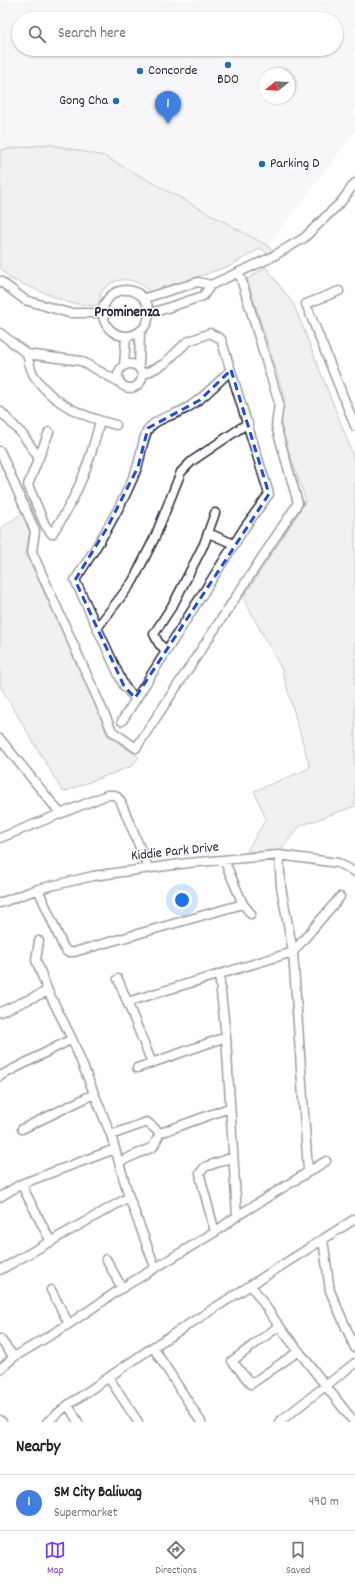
<!DOCTYPE html>
<style>
:root{--surface:#fff;--page:#f6f6f6;--text:#202124;--muted:#757577;--line:#e0e0e0;--accent:#7c3aed}
body{margin:0;font-family:Dekko,sans-serif;background:var(--page);color:var(--text)}
.compass{position:absolute;left:259px;top:68px;width:36px;height:36px;border-radius:50%;background:var(--surface);box-shadow:0 1px 3px #0004;rotate:252deg}
.you{position:absolute;left:182px;top:900px;width:14px;height:14px;margin:-10px;border:3px solid #fff;border-radius:50%;background:#1a73e8;box-shadow:0 0 0 6px #1a73e833}
.badge{display:grid;place-items:center;width:26px;height:26px;border-radius:50%;background:var(--accent);color:#fff;font-size:13px;font-weight:700}
.pin{position:absolute;translate:-50% -33px;filter:drop-shadow(0 1px 2px #0008)}
.pin::after{content:'';position:absolute;top:21px;width:14px;height:12px;background:inherit;clip-path:polygon(0 0,100% 0,50% 100%)}
.list{margin:0;padding:0;list-style:none}
h2{display:flex;justify-content:space-between;align-items:center;height:52px;margin:0;padding:0 16px;font-size:17px}
h2 small{font-size:13px;font-weight:400;color:var(--muted)}
.list li{display:grid;grid-template-columns:26px 1fr auto;gap:12px;align-items:center;box-sizing:border-box;height:56px;padding:0 16px;border-top:1px solid var(--line)}
.list b{display:block;font-size:15px;white-space:nowrap}
.list p{margin:0;font-size:13px;white-space:nowrap;color:var(--muted)}
.list em{font-size:13px;font-style:normal;color:var(--muted)}
.icon{flex:none;width:22px;height:22px;fill:none;stroke:currentColor;stroke-width:2;stroke-linecap:round;stroke-linejoin:round}
.map{position:relative;flex:none;width:355px;height:1422px;overflow:hidden}
.search{position:absolute;background:var(--surface);box-shadow:0 1px 3px #0004;left:12px;right:12px;top:12px;height:44px;display:flex;align-items:center;gap:10px;box-sizing:border-box;padding:0 14px;border-radius:22px;color:var(--muted);font-size:15px}
.sheet{height:108px;background:var(--surface)}
nav{display:flex;justify-content:space-around;align-items:center;box-sizing:border-box;height:56px;border-top:1px solid var(--line);background:var(--surface);font-size:11px;color:var(--muted)}
nav a{display:grid;justify-items:center;gap:2px}
nav .on{color:var(--accent)}
.map>svg:first-child{display:block}
.built{fill:#eeeef1;fill-rule:evenodd}
.green{fill:#dfdfe2;stroke:#80808e}
.lines{fill:none;stroke-linecap:round;stroke-linejoin:round}
.street-casing{stroke:#22223b;stroke-width:11}
.street{stroke:#fff;stroke-width:8}
.marked{fill:none;stroke:#1d4ed8;stroke-width:3;stroke-dasharray:8 5;stroke-linejoin:round}
.poi-dot{fill:#1f6fb2;stroke:#fff;stroke-width:1.5}
.labels{text-anchor:middle;dominant-baseline:central;stroke-width:3;stroke-linejoin:round;paint-order:stroke}
.poi-label{font-size:14px;fill:#22223b;stroke:#fff;text-anchor:start}
.street-label{font-size:14px;fill:#22223b;stroke:#fff}
.neighbourhood-label{font-size:15px;font-weight:bold;fill:#22223b;stroke:#fff}
</style>
<div class="map">
<svg width="355" height="1422" viewBox="0 0 355 1422">
<rect width="100%" height="100%" fill="#fff"/>
<filter id="ink" filterUnits="userSpaceOnUse"><feTurbulence type="fractalNoise" baseFrequency=".025" numOctaves="2"/><feDisplacementMap in="SourceGraphic" scale="8" xChannelSelector="R" yChannelSelector="G"/><feConvolveMatrix kernelMatrix="1 2 1 2 8 2 1 2 1" color-interpolation-filters="sRGB"/></filter>
<g filter="url(#ink)">
<path class="built" d="M0 0H355V132L268 246 104 156 48 144 0 150ZM19 19H336V49H19ZM265 74H289V98H265Z"/>
<path class="green" d="M48 144 104 156 268 246 272 251 268 254 261 248 230 266 150 293C138 277 114 274 102 292 99 296 100 303 96 306L69 303 10 279 0 268V150Z
M266 267 294 305 349 444 355 464V806L300 826 283 847 273 853 247 851 266 819 254 791 310 768 282 670 243 598 306 501 280 426 285 398 247 279Z
M22 513 30 530 26 554 97 704 107 735 139 757 132 766 63 792 0 686V529Z"/>
<g class="lines">
<g class="street-casing">
<path id="street" d="M0 281 25 300 69 313H103
M103 313a23 23 0 1 1 46 0a23 23 0 1 1-46 0Z
M339 291 306 304 355 426
M145 298 198 282 211 285
M149 314 203 296 211 285 270 258 304 238 341 202 355 183
M0 333 27 354 81 361 119 382
M27 354C29 361 30 371 35 377 54 405 84 417 116 425
M118 376a12 12 0 1 1 24 0a12 12 0 1 1-24 0Z
M124 366 126 336
M139 368 140 332
M0 411 23 435 39 458
M49 432 28 485 45 525 52 534C78 496 89 465 100 421
M0 451 35 531 32 552 112 731 136 748 298 503 276 426 279 403 239 272
M208 533 234 544
M97 628 133 581 155 537 181 472 192 461 248 423
M166 650 159 644 154 634 174 603 204 544 215 513
M135 698 124 686 75 580C98 545 122 507 137 468 141 457 143 434 150 427 159 417 176 415 187 408 204 398 217 383 231 370
M122 721 245 527 269 494 221 339 210 333 187 342 164 364 142 375
M0 739 60 813
M0 838 107 795H115L120 800 148 867
M224 860 243 904 251 914
M38 889 63 946 67 952H74L243 904
M0 903 38 889 93 876 188 863 279 855 338 863 355 872
M39 941 36 960 48 991 72 1039 111 1135 129 1197 155 1267
M219 974 226 1037 237 1216
M118 979 152 1063
M127 1002 293 952 281 887 279 855
M0 1012 48 991
M137 1068 226 1037
M0 1076 72 1039
M22 1129 94 1094
M111 1135 147 1122 160 1133
M119 1162 153 1147 160 1133 229 1108
M308 1171 293 952 340 897
M21 1184 51 1242
M0 1197 21 1184 115 1149
M215 1232 201 1180 200 1173 205 1167 233 1157
M323 1239 330 1291 355 1348
M106 1259 122 1288
M0 1270 129 1197
M251 1285 279 1326 354 1422
M51 1290 69 1324
M279 1326 232 1361 251 1384 299 1351
M0 1339 14 1357
M153 1347 201 1422
M0 1369 14 1357 69 1324 122 1288 215 1232 237 1216 326 1161
M109 1378 138 1422
M68 1405 78 1422
M0 1420 2 1422
M47 1422 68 1405 153 1347 355 1219
M279 1422 355 1363"/>
</g>
<use href="#street" class="street"/>
</g>
</g>
<path d="M0 0H355V1422H0ZM231 370 269 494 135 698 124 686 75 580 107 528 138 467 148 428 200 400Z" fill="#fff" fill-opacity=".55" fill-rule="evenodd"/>
<path class="marked" d="M231 370 269 494 135 698 124 686 75 580 107 528 138 467 148 428 200 400Z"/>
<g class="poi-dot">
<circle cx="228" cy="65" r="4"/>
<circle cx="140" cy="71" r="4"/>
<circle cx="116" cy="101" r="4"/>
<circle cx="262" cy="164" r="4"/>
</g>
<g class="labels">
<g class="poi-label">
<text x="148" y="71">Concorde</text>
<text x="228" y="80" text-anchor="middle">BDO</text>
<text x="108" y="101" text-anchor="end">Gong Cha</text>
<text x="270" y="164">Parking D</text>
</g>
<g class="street-label">
<text transform="translate(175 852) rotate(-6)">Kiddie Park Drive</text>
</g>
<g class="neighbourhood-label">
<text x="127" y="313">Prominenza</text>
</g>
</g>
</svg>
<svg class="compass" viewBox="-18 -18 36 36"><path d="M0-13l5 13h-10z" fill="#e53935"/><path d="M0 13l5-13h-10z" fill="#757577"/></svg>
<div class="you"></div>
<div class="pin badge" style="left:168px;top:124px;background:#3f7fe0">1</div>
<div class="search"><svg class="icon" aria-label="search" viewBox="0 0 24 24"><circle cx="10" cy="10" r="6"/><path d="M15 15l6 6"/></svg>Search here</div>
</div>
<section class="sheet">
<h2>Nearby<small></small></h2>
<ul class="list">
<li><span class="badge" style="background:#3f7fe0">1</span><div><b>SM City Baliwag</b><p>Supermarket</p></div><em>490 m</em></li>
</ul>
</section>
<nav>
<a class="on"><svg class="icon" aria-label="map" viewBox="0 0 24 24"><path d="M3 6l6-2 6 2 6-2v14l-6 2-6-2-6 2zM9 4v14M15 6v14"/></svg>Map</a>
<a><svg class="icon" aria-label="directions" viewBox="0 0 24 24"><path d="M12 3l9 9-9 9-9-9zM9 14v-3h6M13 9l2 2-2 2"/></svg>Directions</a>
<a><svg class="icon" aria-label="saved" viewBox="0 0 24 24"><path d="M7 4h10v16l-5-4-5 4z"/></svg>Saved</a>
</nav>
